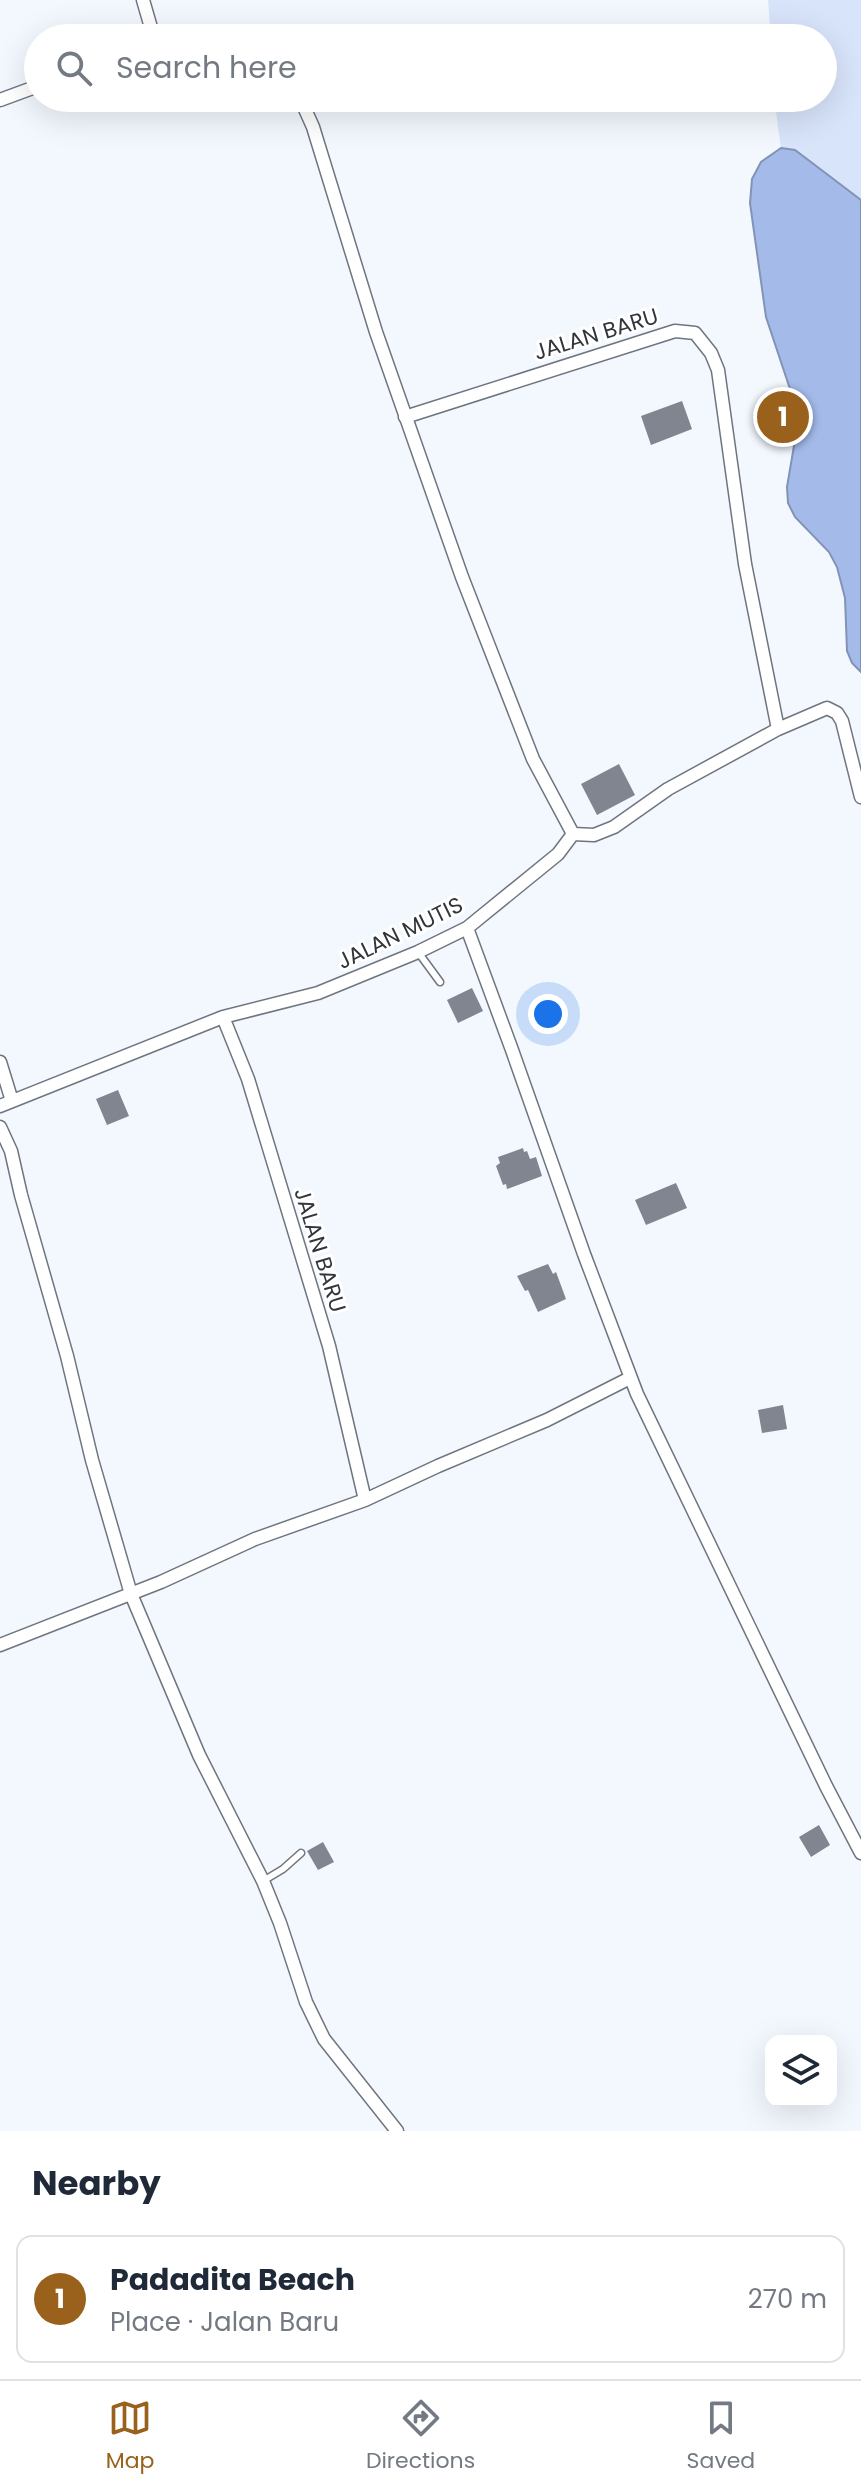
<!DOCTYPE html>
<meta charset="utf-8">
<style>
:root{--surface:#fff;--page:#f2f2f3;--text:#1f2937;--muted:#747a83;--line:#e0e1e3;--accent:#99611c}
body{margin:0;font-family:Poppins,sans-serif;background:var(--page);color:var(--text)}
.controls{position:absolute;right:24px;bottom:24px;display:grid;overflow:hidden;border-radius:16px;box-shadow:0 8px 32px #0002}
.controls button{width:72px;height:72px;display:grid;place-items:center;padding:0;border:0;border-bottom:2px solid var(--line);background:var(--surface);color:var(--text);font:40px sans-serif}
.you{position:absolute;left:548px;top:1014px;width:28px;height:28px;margin:-20px;border:6px solid #fff;border-radius:50%;background:#1a73e8;box-shadow:0 0 0 12px #1a73e833}
.badge{display:grid;place-items:center;width:52px;height:52px;border-radius:50%;background:var(--accent);color:#fff;font-size:26px;font-weight:700}
.pin{position:absolute;translate:-50% -50%;border:4px solid #fff;box-shadow:0 2px 8px #0006}
.list{margin:0;padding:0;list-style:none}
h2{display:flex;justify-content:space-between;align-items:center;height:104px;margin:0;padding:0 32px;font-size:34px}
h2 small{font-size:26px;font-weight:400;color:var(--muted)}
.list li{display:grid;grid-template-columns:52px 1fr auto;gap:24px;align-items:center;box-sizing:border-box;height:128px;margin:0 16px 16px;padding:0 16px;border:2px solid var(--line);border-radius:16px}
.list b{display:block;font-size:30px;white-space:nowrap}
.list p{margin:0;font-size:26px;white-space:nowrap;color:var(--muted)}
.list em{font-size:26px;font-style:normal;color:var(--muted)}
.icon{flex:none;width:44px;height:44px;fill:none;stroke:currentColor;stroke-width:2;stroke-linecap:round;stroke-linejoin:round}
.map{position:relative;flex:none;width:861px;height:2131px;overflow:hidden}
.search{position:absolute;background:var(--surface);box-shadow:0 8px 32px #0002;left:24px;right:24px;top:24px;height:88px;display:flex;align-items:center;gap:20px;box-sizing:border-box;padding:0 28px;border-radius:44px;color:var(--muted);font-size:30px}
.sheet{height:248px;background:var(--surface)}
nav{display:flex;justify-content:space-around;align-items:center;box-sizing:border-box;height:112px;border-top:2px solid var(--line);background:var(--surface);font-size:22px;color:var(--muted)}
nav a{display:grid;justify-items:center;gap:4px}
nav .on{color:var(--accent)}
.map>svg:first-child{display:block}
.green{fill:#d8e4fa}
.water{fill:#a4bbea;stroke:#8293b5;stroke-width:2}
.building{fill:#808590}
.lines{fill:none;stroke-linecap:round;stroke-linejoin:round}
.service-casing{stroke:#6f757f;stroke-width:9}
.minor-casing{stroke:#6f757f;stroke-width:15}
.service{stroke:#fff;stroke-width:6}
.minor{stroke:#fff;stroke-width:12}
.labels{text-anchor:middle;dominant-baseline:central;stroke-width:6;stroke-linejoin:round;paint-order:stroke}
.street-label{font-size:22px;fill:#32353a;stroke:#fff}
</style>
<div class="map">
<svg width="861" height="2131" viewBox="0 0 861 2131">
<rect width="100%" height="100%" fill="#f3f7fe"/>
<path class="green" d="M768 0H861V200L795 150 781 148 774 98H823V38H771Z"/>
<path class="water" d="M781 148 795 150 861 200V672L852 663 847 651 845 598 837 567 829 552 795 517 788 503 787 487 796 434 793 398 766 317 750 203 752 179 761 162Z"/>
<path class="building" d="M682 401 692 429 651 445 641 416Z
M619 764 635 795 597 815 581 784Z
M472 988 483 1011 458 1023 447 1000Z
M118 1090 129 1116 107 1125 96 1099Z
M523 1148 524 1152 527 1151 530 1159 536 1157 542 1176 507 1189 506 1184 503 1185 496 1166 500 1163 498 1157Z
M676 1183 687 1208 646 1225 635 1200Z
M548 1264 553 1274 556 1272 566 1299 538 1312 528 1290 525 1291 517 1276Z
M783 1405 787 1429 762 1433 758 1410Z
M819 1825 830 1845 811 1857 799 1837Z
M323 1842 334 1862 318 1870 307 1851Z"/>
<g class="lines">
<g class="service-casing">
<path id="service" d="M418 952 440 982
M263 1881 283 1869 301 1853"/>
</g>
<g class="minor-casing">
<path id="minor" d="M143 0 154 38
M300 98 313 127 376 332 462 577 533 759 573 834
M0 100 38 86
M405 417 675 331 695 333 711 353 718 370 745 564 778 729
M573 834 594 835 614 827 668 789 778 729 827 708 837 713 842 721 861 797
M467 928 512 1050 584 1254 637 1394 826 1786 861 1853
M223 1017 248 1079 329 1346 365 1500
M0 1062 12 1101
M0 1106 223 1017 318 993 418 952 467 928 558 854 573 834
M0 1127 11 1151 21 1195 67 1356 92 1460 131 1594 199 1755 263 1881 280 1923 306 2002 324 2039 397 2131
M0 1645 161 1582 255 1539 365 1500 438 1466 547 1420 630 1378"/>
</g>
<use href="#service" class="service"/>
<use href="#minor" class="minor"/>
</g>
<g class="labels">
<g class="street-label">
<text transform="translate(596 334) rotate(-17)">JALAN BARU</text>
<text transform="translate(400 933) rotate(-26)">JALAN MUTIS</text>
<text transform="translate(320 1250) rotate(73)">JALAN BARU</text>
</g>
</g>
</svg>
<div class="controls">
<button><svg class="icon" aria-label="layers" viewBox="0 0 24 24"><path d="M12 4l9 5-9 5-9-5zM3 14l9 5 9-5"/></svg></button>
</div>
<div class="you"></div>
<div class="pin badge" style="left:783px;top:417px">1</div>
<div class="search"><svg class="icon" aria-label="search" viewBox="0 0 24 24"><circle cx="10" cy="10" r="6"/><path d="M15 15l6 6"/></svg>Search here</div>
</div>
<section class="sheet">
<h2>Nearby<small></small></h2>
<ul class="list">
<li><span class="badge">1</span><div><b>Padadita Beach</b><p>Place · Jalan Baru</p></div><em>270 m</em></li>
</ul>
</section>
<nav>
<a class="on"><svg class="icon" aria-label="map" viewBox="0 0 24 24"><path d="M3 6l6-2 6 2 6-2v14l-6 2-6-2-6 2zM9 4v14M15 6v14"/></svg>Map</a>
<a><svg class="icon" aria-label="directions" viewBox="0 0 24 24"><path d="M12 3l9 9-9 9-9-9zM9 14v-3h6M13 9l2 2-2 2"/></svg>Directions</a>
<a><svg class="icon" aria-label="saved" viewBox="0 0 24 24"><path d="M7 4h10v16l-5-4-5 4z"/></svg>Saved</a>
</nav>
